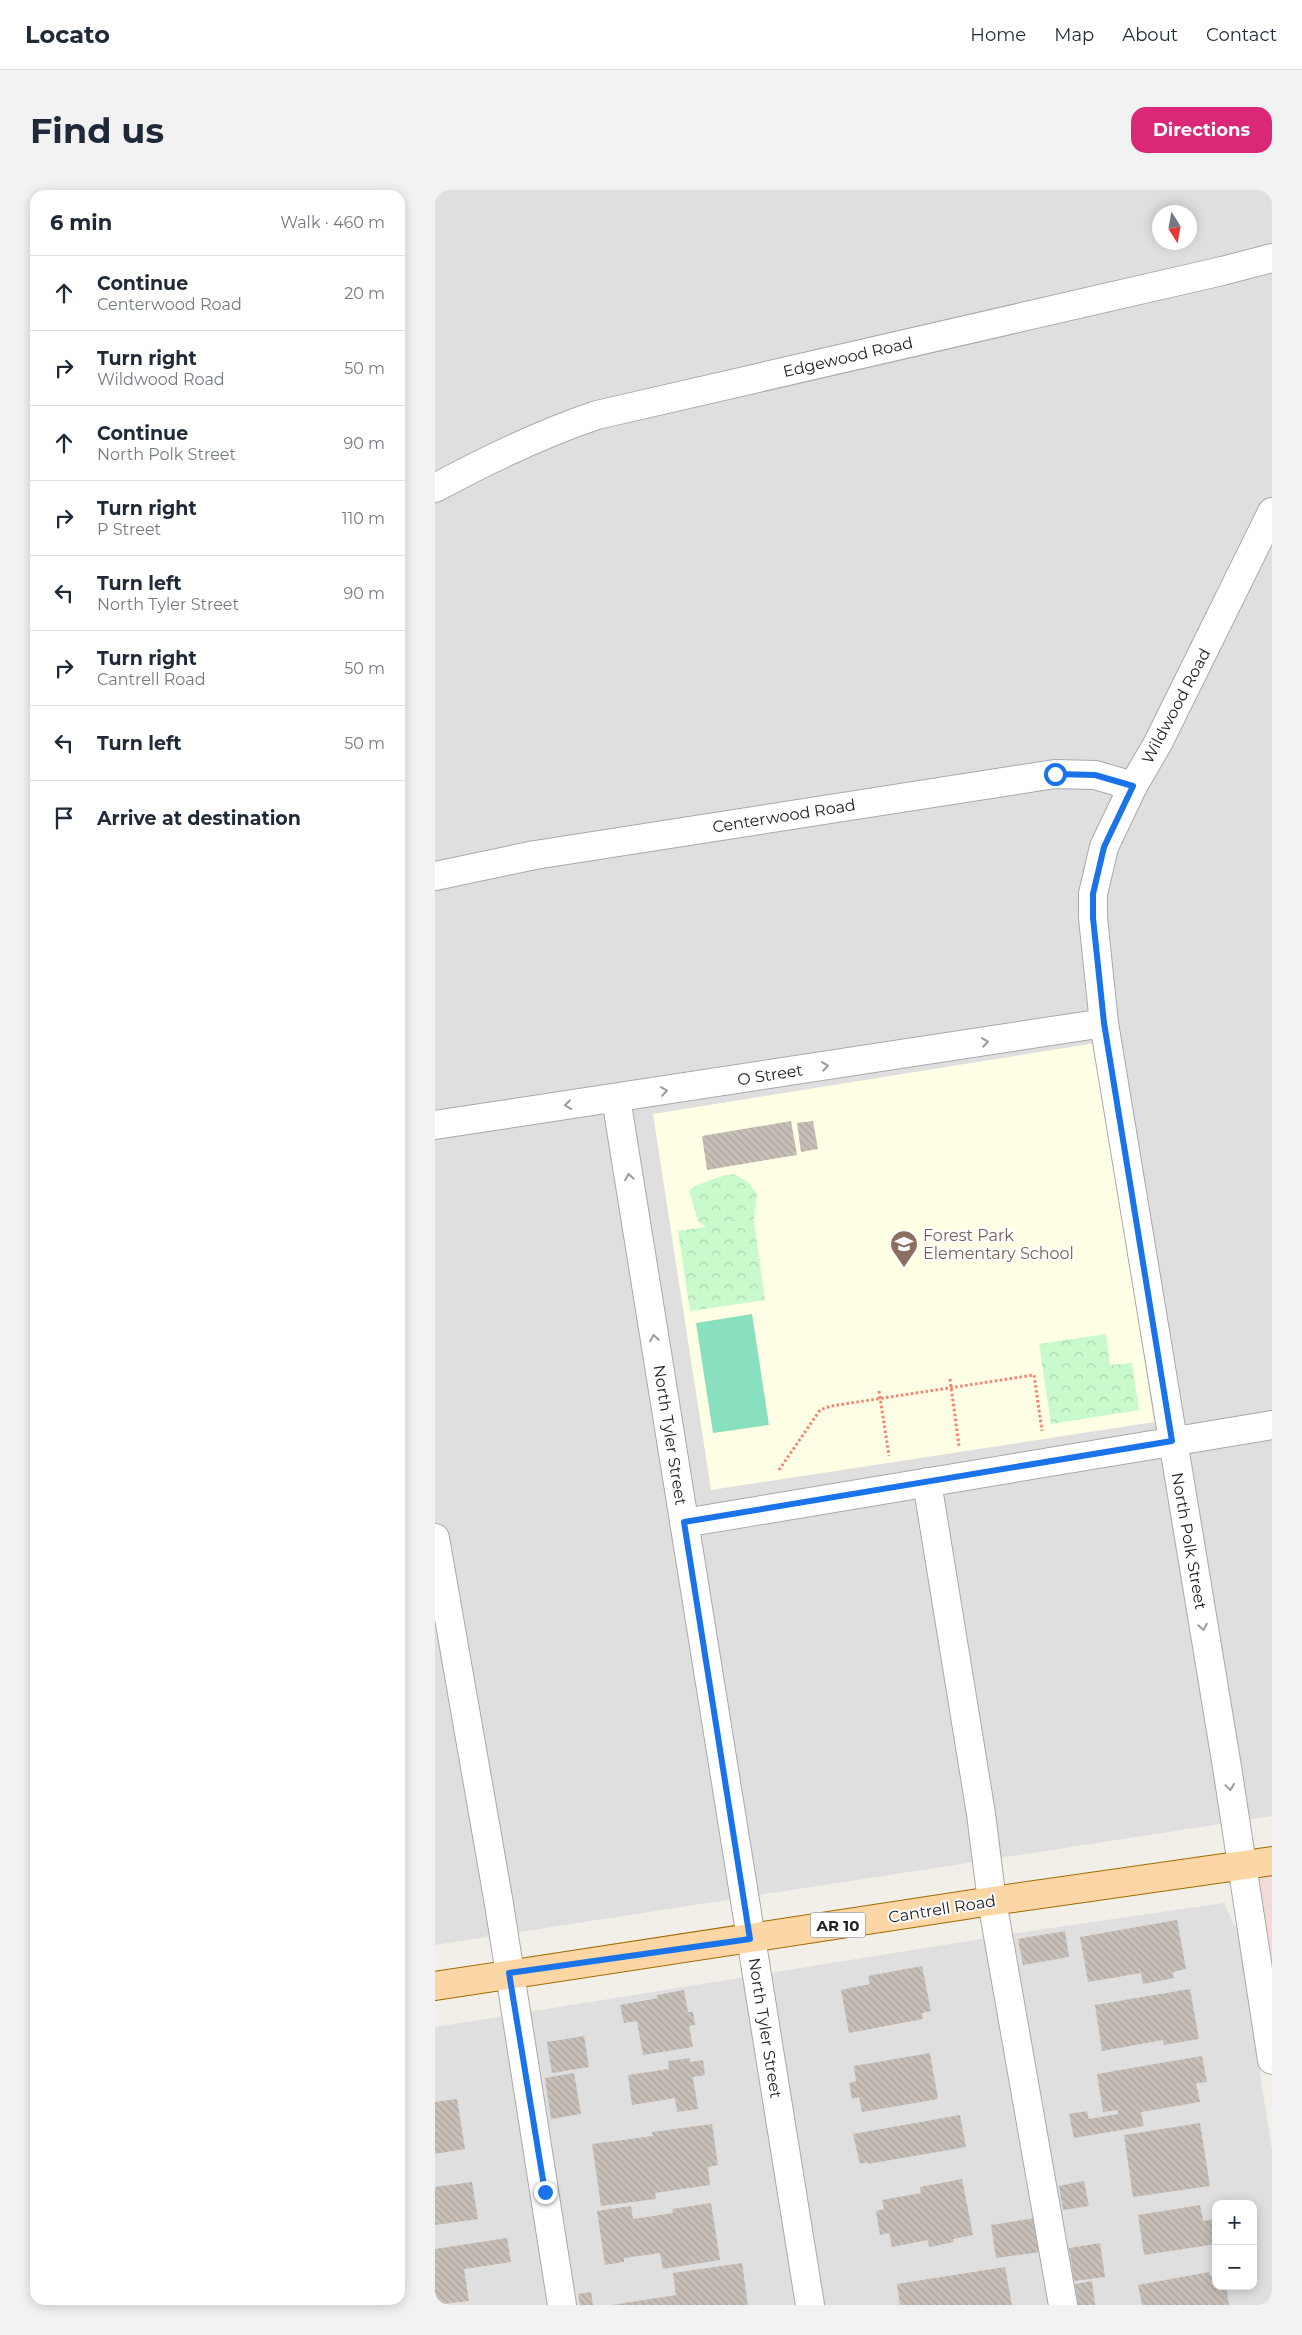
<!DOCTYPE html>
<meta charset="utf-8">
<style>
:root{--surface:#fff;--page:#f2f2f3;--text:#1f2937;--muted:#747a83;--line:#e0e1e3;--accent:#db2777}
body{margin:0;font-family:Montserrat,sans-serif;background:var(--page);color:var(--text)}
.controls{position:absolute;right:15px;bottom:15px;display:grid;overflow:hidden;border-radius:10px;box-shadow:0 2px 12px #0003}
.controls button{width:45px;height:45px;display:grid;place-items:center;padding:0;border:0;border-bottom:1px solid var(--line);background:var(--surface);color:var(--text);font:25px sans-serif}
.compass{position:absolute;left:717px;top:15px;width:45px;height:45px;border-radius:50%;background:var(--surface);box-shadow:0 2px 12px #0003;rotate:169deg}
.stop{position:absolute;width:15px;height:15px;margin:-11px;border:4px solid #1a73e8;border-radius:50%;background:#fff}
.stop.end{background:#1a73e8;border-color:#fff;box-shadow:0 1px 5px #0008}
.list{margin:0;padding:0;list-style:none}
h2{display:flex;justify-content:space-between;align-items:center;height:65px;margin:0;padding:0 20px;font-size:21px}
h2 small{font-size:16px;font-weight:400;color:var(--muted)}
.list li{display:grid;grid-template-columns:32px 1fr auto;gap:15px;align-items:center;box-sizing:border-box;height:75px;padding:0 20px;border-top:1px solid var(--line)}
.list b{display:block;font-size:19px;white-space:nowrap}
.list p{margin:0;font-size:16px;white-space:nowrap;color:var(--muted)}
.list em{font-size:16px;font-style:normal;color:var(--muted)}
.icon{flex:none;width:28px;height:28px;fill:none;stroke:currentColor;stroke-width:2;stroke-linecap:round;stroke-linejoin:round}
.map{position:relative;flex:none;width:837px;height:2115px;overflow:hidden;border-radius:15px}
header{display:flex;align-items:center;gap:30px;box-sizing:border-box;height:70px;padding:0 25px;background:var(--surface);border-bottom:1px solid var(--line)}
header strong{font-size:24px}
nav{display:flex;gap:28px;margin-inline-start:auto;font-size:18px}
.intro{display:flex;align-items:center;justify-content:space-between;box-sizing:border-box;height:120px;padding:0 30px}
h1{margin:0;font-size:35px}
.button{padding:12px 22px;border-radius:15px;background:var(--accent);color:#fff;font-size:18px;font-weight:700}
main{display:flex;gap:30px;padding:0 30px}
aside{flex:1;background:var(--surface);border-radius:15px;box-shadow:0 2px 12px #0003}
.map>svg:first-child{display:block}
.residential{fill:#e0dfdf;fill-rule:evenodd}
.commercial{fill:#f2dad9}
.education{fill:#ffffe5}
.park{fill:url(#park-crowns)}
.pitch{fill:#88e0be}
.building{fill:url(#building-back-hatch)}
.lines{fill:none;stroke-linecap:round;stroke-linejoin:round}
.minor-casing{stroke:#a9a9a9;stroke-width:30}
.major-casing{stroke:#a06b00;stroke-width:30}
.path{stroke:#fa8072;stroke-width:3;stroke-dasharray:2.5 2.5;stroke-linecap:butt}
.minor{stroke:#fff;stroke-width:28}
.major{stroke:#fcd6a4;stroke-width:28}
.oneway{stroke:#9c9c9c}
.route{stroke:#1a73e8;stroke-width:6}
.labels{text-anchor:middle;dominant-baseline:central;stroke-width:4;stroke-linejoin:round;paint-order:stroke}
.shield{fill:#fff;stroke:#646464;stroke-width:1}
.shield-label{font-size:15px;font-weight:bold;fill:#222}
.street-label{font-size:16px;fill:#222;stroke:#fff}
.education-label{font-size:16px;fill:#785e54;stroke:#fff;text-anchor:start}
</style>
<header>
<strong>Locato</strong>
<nav><a>Home</a><a>Map</a><a>About</a><a>Contact</a></nav>
</header>
<div class="intro"><h1>Find us</h1><a class="button">Directions</a></div>
<main>
<aside>
<h2>6 min<small>Walk · 460 m</small></h2>
<ul class="list">
<li><svg class="icon" aria-label="ahead" viewBox="0 0 24 24"><path d="M12 20V5M6 11l6-6 6 6"/></svg><div><b>Continue</b><p>Centerwood Road</p></div><em>20 m</em></li>
<li><svg class="icon" aria-label="right" viewBox="0 0 24 24"><path d="M7 20v-9h11M14 6l5 5-5 5"/></svg><div><b>Turn right</b><p>Wildwood Road</p></div><em>50 m</em></li>
<li><svg class="icon" aria-label="ahead" viewBox="0 0 24 24"><path d="M12 20V5M6 11l6-6 6 6"/></svg><div><b>Continue</b><p>North Polk Street</p></div><em>90 m</em></li>
<li><svg class="icon" aria-label="right" viewBox="0 0 24 24"><path d="M7 20v-9h11M14 6l5 5-5 5"/></svg><div><b>Turn right</b><p>P Street</p></div><em>110 m</em></li>
<li><svg class="icon" aria-label="left" viewBox="0 0 24 24"><path d="M17 20v-9H6M10 6l-5 5 5 5"/></svg><div><b>Turn left</b><p>North Tyler Street</p></div><em>90 m</em></li>
<li><svg class="icon" aria-label="right" viewBox="0 0 24 24"><path d="M7 20v-9h11M14 6l5 5-5 5"/></svg><div><b>Turn right</b><p>Cantrell Road</p></div><em>50 m</em></li>
<li><svg class="icon" aria-label="left" viewBox="0 0 24 24"><path d="M17 20v-9H6M10 6l-5 5 5 5"/></svg><div><b>Turn left</b></div><em>50 m</em></li>
<li><svg class="icon" aria-label="arrive" viewBox="0 0 24 24"><path d="M6 21V4h12l-3 4 3 4H6"/></svg><div><b>Arrive at destination</b></div></li>
</ul>
</aside>
<div class="map">
<svg width="837" height="2115" viewBox="0 0 837 2115">
<defs>
<pattern id="park-crowns" width="20" height="18" patternUnits="userSpaceOnUse" patternTransform="scale(1.25)"><rect width="20" height="18" fill="#c8facc"/><path d="M2 6a3 3 0 1 1 6 0M12 15a3 3 0 1 1 6 0" fill="none" stroke="#acd6af"/></pattern>
<pattern id="building-back-hatch" width="6" height="6" patternUnits="userSpaceOnUse" patternTransform="scale(1.25)"><rect width="6" height="6" fill="#c7bfb8"/><path d="M-1 5l2 2M0 0l6 6M5-1l2 2" fill="none" stroke="#aba49e"/></pattern>
</defs>
<rect width="100%" height="100%" fill="#f2efe9"/>
<path class="residential" d="M0 0H837V1626L0 1755ZM724 22H754V52H724Z
M789 1713 803 1743 837 1960V2115H0V1837L602 1740ZM781 2014H818V2096H781Z"/>
<path class="commercial" d="M837 1671V1870L806 1676Z"/>
<path class="education" d="M661 853 719 1232 276 1300 218 924Z"/>
<path class="park" d="M300 984 313 992 322 1004 319 1031 330 1110 255 1121 243 1041 271 1037 263 1031 254 1000C267 992 286 985 300 984Z
M671 1144 675 1175 697 1173 704 1220 616 1234 604 1154Z"/>
<path class="pitch" d="M317 1124 334 1235 278 1243 261 1133Z"/>
<path class="building" d="M356 931 362 965 272 980 267 946Z
M378 931 383 959 366 962 362 933Z
M742 1730 751 1779 738 1782 739 1788 708 1794 706 1783 653 1792 645 1747Z
M630 1741 634 1767 588 1775 583 1749Z
M487 1776 496 1821 487 1823 488 1829 414 1843 406 1800 435 1794 433 1786Z
M755 1799 764 1849 729 1855 728 1850 667 1861 660 1815Z
M249 1800 253 1822H258L260 1835 254 1836 258 1857 208 1865 202 1831 189 1833 185 1815 223 1808 222 1805Z
M149 1846 154 1877 117 1883 112 1852Z
M495 1863 503 1909 427 1922 424 1907 417 1909 414 1893 421 1891 419 1876Z
M767 1866 772 1892 761 1893 765 1912 706 1922 709 1936 639 1948 634 1924 652 1921 654 1929 683 1924V1920L668 1922 662 1884Z
M255 1868V1872L268 1870 270 1885 258 1887 263 1919 242 1922 240 1908 197 1915 193 1885 234 1879 233 1871Z
M139 1883 146 1924 116 1929 110 1888Z
M22 1909 30 1959 0 1964V1912Z
M525 1925 531 1957 433 1974 432 1972 425 1974 418 1944Z
M765 1933 775 1996 698 2007 689 1945Z
M277 1934 283 1975 273 1977 275 1995 220 2003 221 2009 166 2016 157 1954 218 1946 217 1942Z
M527 1989 538 2045 518 2049 519 2052 494 2057 493 2050 457 2057 454 2043 445 2045 441 2021 449 2019 447 2010 486 2003 485 1997Z
M649 1991 654 2016 628 2020 624 1996Z
M37 1992 43 2029 0 2035V1997Z
M276 2013 285 2070 228 2079 225 2063 189 2068V2072L170 2075 162 2021 196 2016 198 2029 238 2023 237 2019Z
M765 2015 768 2031 780 2029 781 2054 709 2065 703 2025Z
M601 2028 606 2062 561 2068 556 2035Z
M72 2048 76 2072 29 2079 34 2111 0 2115V2059Z
M665 2053 670 2087 639 2091 634 2058Z
M307 2073 313 2115H177L241 2105 238 2083Z
M570 2077 577 2115H465L462 2094Z
M774 2082 775 2086 781 2085V2096H791L794 2115H707L703 2095Z
M657 2091 660 2115H643L640 2094Z
M156 2102 158 2115H145L143 2104Z"/>
<g class="lines">
<g class="minor-casing">
<path id="minor" d="M0 298C52 270 105 244 162 225L787 81 837 68
M837 322 723 553 698 596 669 657 658 704V728L669 833 792 1577 837 1870
M0 686 100 665 620 584 660 585 698 596
M181 908 375 2115
M0 935 669 833
M492 1292 546 1624 557 1711 628 2115
M249 1333 837 1235
M0 1348 64 1714 127 2115"/>
</g>
<g class="major-casing">
<path id="major" d="M0 1796 557 1711 837 1671"/>
</g>
<path class="path" d="M515 1189 524 1256
M444 1201 454 1266
M344 1280 385 1220 396 1216 599 1185 607 1241"/>
<use href="#minor" class="minor"/>
<use href="#major" class="major"/>
</g>
<defs><path id="oneway-chevron" d="M-2-3.5L2.5 0L-2 3.5" fill="none" stroke-width="1.6" stroke-linecap="round" stroke-linejoin="round" transform="scale(1.25)"/></defs>
<g class="oneway">
<use href="#oneway-chevron" transform="translate(550 852) rotate(-9)"/>
<use href="#oneway-chevron" transform="translate(390 876) rotate(-9)"/>
<use href="#oneway-chevron" transform="translate(229 901) rotate(-9)"/>
<use href="#oneway-chevron" transform="translate(133 915) rotate(172)"/>
<use href="#oneway-chevron" transform="translate(194 987) rotate(-99)"/>
<use href="#oneway-chevron" transform="translate(219 1148) rotate(-99)"/>
<use href="#oneway-chevron" transform="translate(768 1437) rotate(80)"/>
<use href="#oneway-chevron" transform="translate(795 1597) rotate(82)"/>
</g>
<g class="lines">
<path class="route" d="M110 2002 74 1783 315 1749 249 1332 737 1251 669 833 658 728V704L669 657 698 596 660 585 620 584"/>
</g>
<defs>
<g id="school-pin" transform="scale(1.4375)"><path d="M0 17L-7.5 6A9.5 9.5 0 1 1 7.5 6Z" fill="#8d6e63" stroke="#fff"/><path d="M0-5L7-2L0 1L-7-2ZM-4 1L0 2.5L4 1V4Q0 6-4 4Z" fill="#fff"/></g>
</defs>
<g fill-rule="evenodd">
<use href="#school-pin" x="469" y="1054"/>
</g>
<g class="labels">
<rect class="shield" x="375.5" y="1722.5" width="55" height="25" rx="4"/>
<g class="shield-label">
<text x="403" y="1735">AR 10</text>
</g>
<g class="street-label">
<text transform="translate(413 167) rotate(-13)">Edgewood Road</text>
<text transform="translate(741 516) rotate(-62)">Wildwood Road</text>
<text transform="translate(349 626) rotate(-9)">Centerwood Road</text>
<text transform="translate(335 885) rotate(-9)">O Street</text>
<text transform="translate(235 1245) rotate(81)">North Tyler Street</text>
<text transform="translate(754 1351) rotate(80)">North Polk Street</text>
<text transform="translate(507 1719) rotate(-9)">Cantrell Road</text>
<text transform="translate(330 1838) rotate(81)">North Tyler Street</text>
</g>
<g class="education-label">
<text x="488" y="1045">Forest Park<tspan x="488" dy="18">Elementary School</tspan></text>
</g>
</g>
</svg>
<div class="controls">
<button>+</button>
<button>−</button>
</div>
<svg class="compass" viewBox="-18 -18 36 36"><path d="M0-13l5 13h-10z" fill="#e53935"/><path d="M0 13l5-13h-10z" fill="#747a83"/></svg>
<div class="stop" style="left:620px;top:584px"></div>
<div class="stop end" style="left:110px;top:2002px"></div>
</div>
</main>
